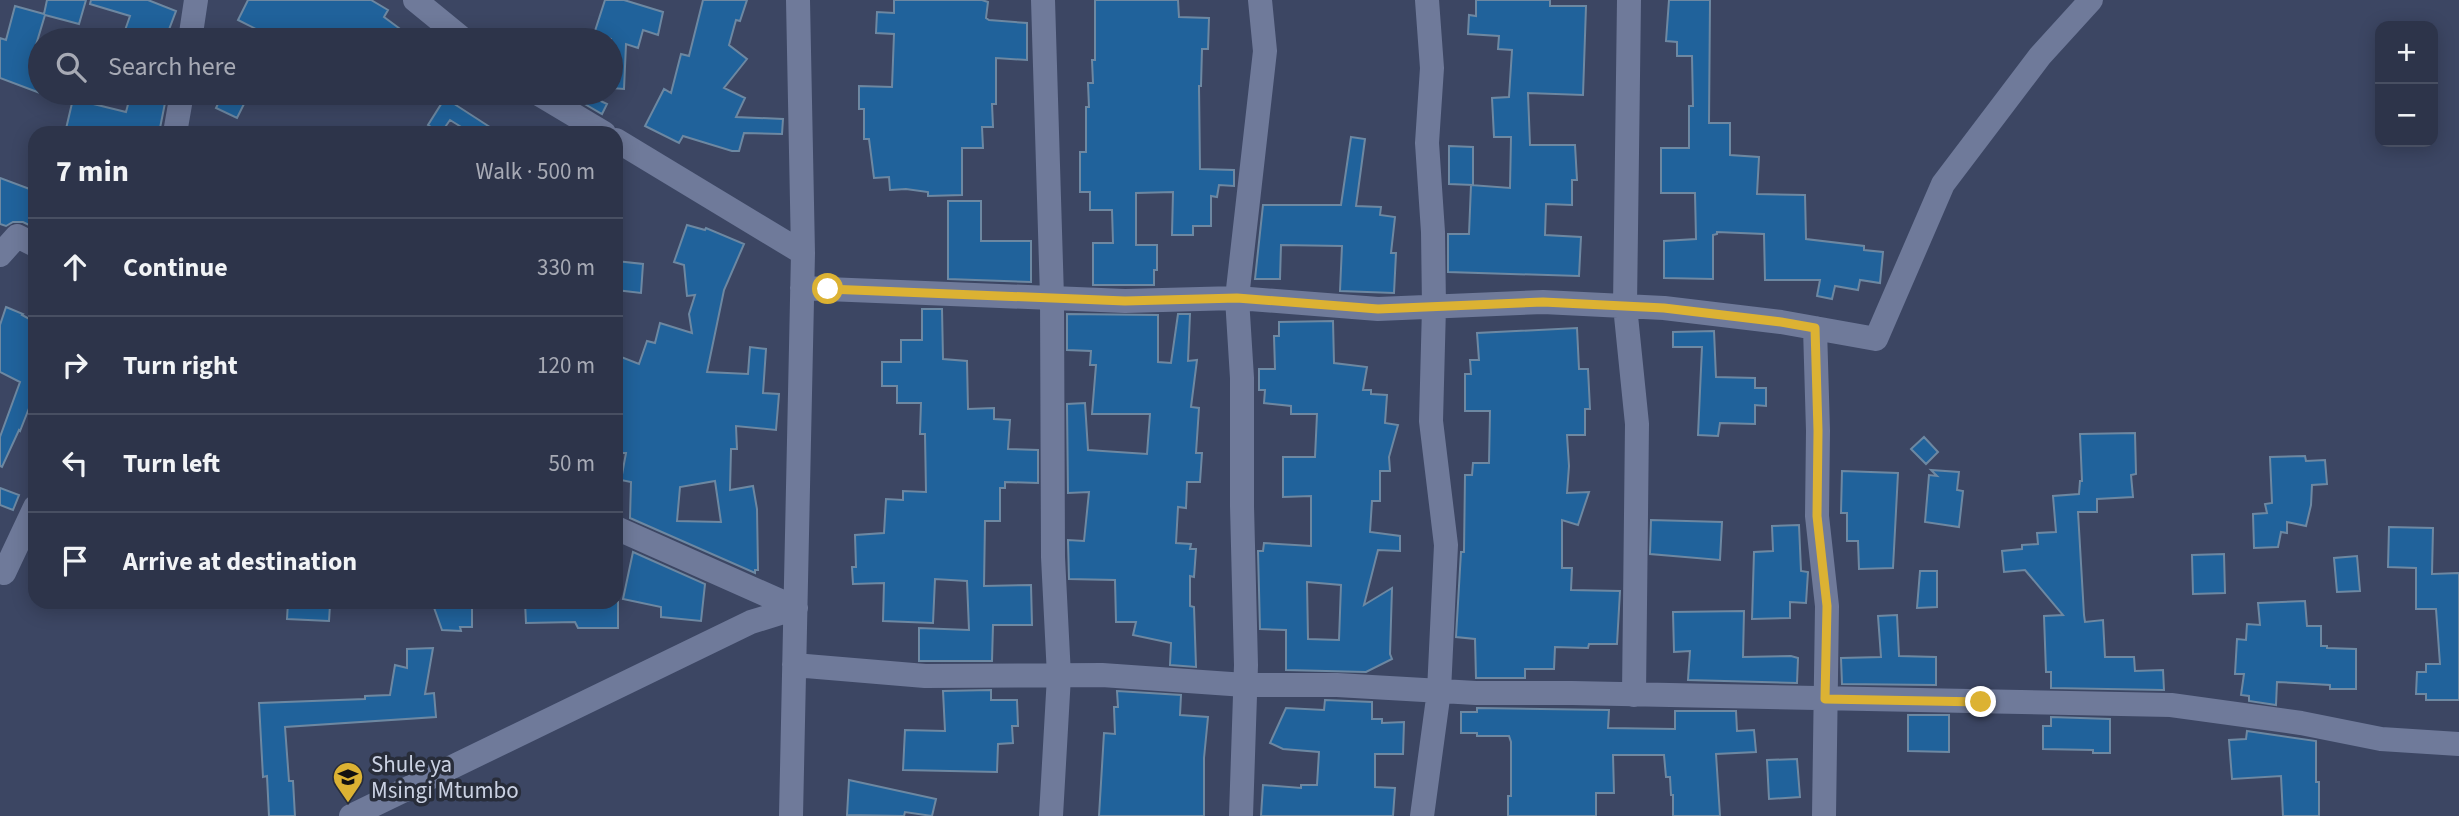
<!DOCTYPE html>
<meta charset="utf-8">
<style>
:root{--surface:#2d344a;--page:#393f54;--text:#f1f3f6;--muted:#a7aab5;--line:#484f62}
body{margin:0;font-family:"Source Sans 3",sans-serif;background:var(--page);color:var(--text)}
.controls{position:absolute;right:21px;top:21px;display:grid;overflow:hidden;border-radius:14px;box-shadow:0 4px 18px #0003}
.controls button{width:63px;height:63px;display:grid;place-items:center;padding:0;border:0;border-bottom:2px solid var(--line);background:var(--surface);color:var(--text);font:35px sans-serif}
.stop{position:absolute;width:21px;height:21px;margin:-16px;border:5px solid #dcb233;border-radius:50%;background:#fff}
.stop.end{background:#dcb233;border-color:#fff;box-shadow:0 2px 7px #0008}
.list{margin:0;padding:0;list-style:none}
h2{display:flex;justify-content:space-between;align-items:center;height:91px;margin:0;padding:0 28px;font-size:30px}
h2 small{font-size:23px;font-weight:400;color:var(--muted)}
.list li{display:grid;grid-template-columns:46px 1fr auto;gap:21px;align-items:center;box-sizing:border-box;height:98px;padding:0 28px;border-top:2px solid var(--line)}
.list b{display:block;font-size:26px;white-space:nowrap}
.list em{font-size:23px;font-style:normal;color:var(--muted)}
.icon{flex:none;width:38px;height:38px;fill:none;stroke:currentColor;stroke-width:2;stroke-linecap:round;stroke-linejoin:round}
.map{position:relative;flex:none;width:2459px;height:816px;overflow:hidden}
.search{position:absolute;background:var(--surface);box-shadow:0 4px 18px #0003;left:28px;top:28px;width:595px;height:77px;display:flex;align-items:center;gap:18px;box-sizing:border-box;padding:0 24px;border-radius:38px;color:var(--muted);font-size:26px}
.panel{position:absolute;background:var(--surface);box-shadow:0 4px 18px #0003;left:28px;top:126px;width:595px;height:483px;border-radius:21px}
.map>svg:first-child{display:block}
.building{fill:#20629b;stroke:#6d88a2;stroke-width:2;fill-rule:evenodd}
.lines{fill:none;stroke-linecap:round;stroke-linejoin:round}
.minor{stroke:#6f7a9a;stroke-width:24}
.route{stroke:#dcb233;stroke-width:9}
.labels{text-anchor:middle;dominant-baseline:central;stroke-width:7;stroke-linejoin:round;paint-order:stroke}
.poi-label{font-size:23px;fill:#cad1e2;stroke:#282d3a;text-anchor:start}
</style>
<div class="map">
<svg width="2459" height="816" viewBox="0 0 2459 816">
<rect width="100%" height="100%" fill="#3c4663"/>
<path class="building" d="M47 0H86L79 24 45 15 30 65 40 69V93L0 78V38L6 40 15 6 44 14Z
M91 0H148L176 11 165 40H135L123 36 130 16 90 4Z
M248 0H371L388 10 384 17 415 40H263L266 34 238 20Z
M605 0H624L663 12 658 35 643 30 638 48 626 44 624 89 611 88V39L594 34Z
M703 0H747L740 21 736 20 729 45 747 59 724 88 745 98 736 117 783 119 782 134 744 133 739 151H732L683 136 679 143 645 126 664 89 671 93 681 54 689 56Z
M894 0H982L988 2 986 18 989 20 1027 23V60L996 58V104H992L993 127H982L983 148H962V195L928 196V192L906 189 890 190 889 177 874 178 869 139H864V109H859V86L892 87 894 34 876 33 877 12 894 13Z
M1095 0H1178L1179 17 1209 18 1208 49H1202L1201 86H1199L1200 169 1234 170V186L1219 185 1217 197 1211 196V226H1193V235H1172L1173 192 1136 193V245H1157V270H1154V285H1093V243H1113L1112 210H1090V192H1080V152H1086V107H1089L1088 83H1093L1092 60H1095Z
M1476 0H1550V6H1586L1583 95 1528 93 1530 145H1575L1577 180H1572V205L1546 204 1545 235 1581 237 1579 276 1448 272V234H1469L1471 185 1510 188 1511 137H1494L1492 98 1509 97 1512 50 1498 49 1499 36 1468 34 1469 15 1476 16Z
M1669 0H1710L1709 123H1730V155L1759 157 1757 194 1805 195 1806 239 1864 246V250L1883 252 1880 283 1860 280 1858 290 1835 286 1832 299 1817 296 1820 280H1765L1764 234 1717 232V234L1713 235V279L1664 278V241L1696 239 1695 193H1661V148H1689V106H1693L1692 56H1677V42L1666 41Z
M131 93H167L159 133H65L73 99 126 112Z
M223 93H231L246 100 237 118 216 108Z
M566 93H584L607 104 602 114Z
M445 98 499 133H471L450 120 441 133 428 125Z
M1351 137 1365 139 1356 206 1381 207 1380 215 1395 217 1391 253H1396L1394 293 1340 291 1342 246 1281 245 1280 279H1255L1263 205H1341Z
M1449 146 1473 147V185L1449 184Z
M0 178 35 191V228L23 222H13L6 226 0 224Z
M948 201H981V241H1031V282L948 279Z
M687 225 705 230 706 228 744 244 724 290 707 372 748 374 750 347 766 349 763 393 779 394 776 430 736 426 737 449H731L730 490 753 486 757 509 758 570H755V573L630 518 631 482 621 480 626 453H616V355L639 364 647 341 655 343 660 323 692 333 689 314 695 295 687 296 684 265 674 262ZM715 481 721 522 677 521 680 487Z
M616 261 643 264 641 293 616 290Z
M6 307 23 314 22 315 35 322V393L20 431 19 430 2 467 0 466V437L20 382 0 372V325Z
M922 309H942L943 359 967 361 968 409 994 408V419L1010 420 1008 449 1038 450V483L1005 482V488H1000V521H985L984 586 1031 585 1032 625H993L992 661H919V628L969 630 967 581 935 579 933 623 883 621 884 583 853 584 852 567H856L855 535 884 533 886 499 903 500V491L926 492 925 434H920L921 403H897V386H882V362H901V340H922Z
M1067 314 1158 315V362L1171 363 1178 314H1190L1188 361 1197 360 1191 407 1199 408 1196 453H1202L1200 482H1187L1186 508 1178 507 1176 543 1191 544 1190 549H1196L1194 577 1190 576V606L1194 607 1196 667 1170 665 1171 643 1133 635 1136 622H1116L1115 580 1069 579 1068 540 1084 541 1089 492 1068 493 1067 404 1085 403 1088 450 1147 454 1150 414H1092L1096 365H1090L1091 351 1067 350Z
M1333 321 1334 363 1367 367 1363 390H1371V394L1387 395 1385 423 1398 425 1389 457 1390 471H1380V501H1372L1370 532 1400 536V551L1378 550 1364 605 1392 588 1390 654 1392 659 1366 672 1286 670V630L1260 629 1258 551H1263L1264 543 1311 546V496L1283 497V457H1315L1317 414H1291V406L1264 403 1265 390H1259V369H1275L1274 336H1279V322ZM1307 582 1341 585 1339 640 1308 639Z
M1577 328 1579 369H1588L1590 409H1585V435H1567L1569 466 1567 493 1589 492 1578 525 1562 520V568H1572L1571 590 1620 591 1617 644H1589L1588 648 1555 647 1554 669H1525V678H1476L1475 639 1456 637 1461 552H1464L1465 475H1472L1473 463H1489L1490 411H1465V374H1471L1470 360H1479L1477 333Z
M1714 331 1716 377 1755 378V388H1766V406L1755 405V424L1720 423 1718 436 1698 435 1702 347H1673V332Z
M2135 433 2136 474 2131 475 2133 497 2097 499V512H2078L2084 615 2085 622 2103 620 2105 657H2134L2135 671 2163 670 2164 690 2051 688V672H2046L2044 616 2063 615 2025 570 2004 572 2002 551 2022 549V545L2038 544 2037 533 2056 532 2053 496 2079 494 2080 481H2082L2080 434Z
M1924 437 1938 452 1926 464 1911 449Z
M2305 456 2306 461 2325 460 2327 484 2312 485 2311 505 2306 526 2287 522V533L2281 532 2278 547 2254 548 2253 514 2267 513 2265 504 2272 503 2270 457Z
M1931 470 1959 472 1957 490 1963 491 1959 527 1925 522 1929 475 1937 476Z
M1842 471 1898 473 1893 568 1859 569 1858 541H1847V513H1841Z
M0 488 19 495 13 510 0 505Z
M1651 520 1722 522 1720 560 1650 554Z
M1799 525 1801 571 1808 572 1806 603 1790 602V618L1752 619 1754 552 1773 551 1772 526Z
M2389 527 2433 528 2432 574 2459 573V700H2426V694H2416L2417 672H2426V664H2440L2436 609H2416V568L2388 567Z
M633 552 705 584 701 621 661 617V607L623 599Z
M2224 554 2225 593 2193 594 2192 555Z
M2357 556 2360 591 2337 592 2334 558Z
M1920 571H1937V607L1917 608Z
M2305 601 2307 626H2321V646H2327V648L2356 649V689H2330V685L2277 682 2276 705 2249 701V696L2241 695 2244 674H2235L2237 639 2246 640 2247 624 2260 625 2258 603Z
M288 602 330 605 329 621 287 619Z
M432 602H472V627H460L461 631 442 630Z
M525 602H618V628H578L575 622 526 623Z
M1744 611 1743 657 1791 656 1798 658 1797 683 1688 680 1690 651 1674 652 1673 612Z
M1897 615 1899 656 1936 657V685L1842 684 1841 658 1881 657 1878 616Z
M433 648 425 694 434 693 436 717 285 727 289 781H293L295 816H269L267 776 263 777 259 703 365 699V696L390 695 395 665 407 668V649Z
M991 690V700H1017L1018 726H1012L1013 743 998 744 997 772 903 770 905 730 945 731 943 691Z
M1117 691 1181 695 1180 715 1208 717 1204 758V816H1099L1104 733 1115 734 1114 707H1118Z
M1325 700 1372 702V719H1382V723L1404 722 1403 754H1375V787L1395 788 1393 816H1261L1263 785 1301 788V785H1317L1319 752 1283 749 1270 743 1286 708 1324 710Z
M1477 708 1609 710 1608 728 1675 729V711H1736L1737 731 1754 730 1756 752 1716 754 1720 816H1673V795H1671L1670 777H1666L1664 755H1613L1614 793H1596V816H1508V796H1511V742L1509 736H1477V733H1461V712H1477Z
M1908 715H1949V752L1908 751Z
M2051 717 2110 719V753H2093V750L2043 749V726H2051Z
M2247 731 2316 741V782H2319V816H2283L2281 776 2232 779 2229 740 2246 739Z
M1797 759 1800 797 1769 799 1767 760Z
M849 780 936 799 932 816 905 812 904 816 847 815Z"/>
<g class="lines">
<path class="minor" d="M415 0 464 40
M1043 0 1052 297 1053 557 1059 676 1051 816
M1629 0 1625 306 1637 424 1634 695
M190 40 196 0
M537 93 604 133
M175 133 182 93
M616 140 803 253
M0 255 17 236 35 245
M802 288 1125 301 1237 298 1378 309 1543 302 1664 308 1781 322 1876 339 1943 184 2040 56 2091 0
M1815 328 1818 431 1817 516 1827 606 1824 816
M616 528 796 608
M0 572 4 573 35 507
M794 665 925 676 1102 675 1245 685H1337L1476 693H1572L2171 705 2301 723 2381 739 2459 744
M351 816 751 622 796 608
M791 816 803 253 798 0
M1241 816 1246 665 1242 506V378L1237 298 1265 51 1260 0
M1422 816 1439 691 1446 545 1431 421 1434 307 1433 232 1427 143 1432 68 1427 0"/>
</g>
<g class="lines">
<path class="route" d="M828 289 1125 301 1237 298 1378 309 1543 302 1664 308 1781 322 1815 328 1818 431 1817 516 1827 606 1825 699 1981 702"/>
</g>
<defs>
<g id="school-pin" transform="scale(1.575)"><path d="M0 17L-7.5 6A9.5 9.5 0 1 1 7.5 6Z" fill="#dcb233" stroke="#282d3a"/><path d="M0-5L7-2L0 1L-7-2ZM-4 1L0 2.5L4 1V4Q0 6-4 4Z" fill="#111"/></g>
</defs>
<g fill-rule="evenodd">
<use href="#school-pin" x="348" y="777"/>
</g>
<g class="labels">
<g class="poi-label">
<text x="371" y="764">Shule ya<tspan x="371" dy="26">Msingi Mtumbo</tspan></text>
</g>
</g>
</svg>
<div class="controls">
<button>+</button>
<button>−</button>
</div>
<div class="stop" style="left:828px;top:289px"></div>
<div class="stop end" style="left:1981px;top:702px"></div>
<div class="search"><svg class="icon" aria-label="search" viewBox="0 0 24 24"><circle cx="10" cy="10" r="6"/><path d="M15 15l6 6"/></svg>Search here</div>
<section class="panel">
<h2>7 min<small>Walk · 500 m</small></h2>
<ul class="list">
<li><svg class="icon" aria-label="ahead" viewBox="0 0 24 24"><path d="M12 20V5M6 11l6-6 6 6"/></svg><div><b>Continue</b></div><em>330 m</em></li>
<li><svg class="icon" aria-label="right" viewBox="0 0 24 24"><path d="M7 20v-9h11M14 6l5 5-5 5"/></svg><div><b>Turn right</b></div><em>120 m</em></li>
<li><svg class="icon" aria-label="left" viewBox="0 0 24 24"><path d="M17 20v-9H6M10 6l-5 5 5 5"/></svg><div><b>Turn left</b></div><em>50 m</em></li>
<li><svg class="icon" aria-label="arrive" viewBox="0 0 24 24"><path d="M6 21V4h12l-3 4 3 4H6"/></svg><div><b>Arrive at destination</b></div></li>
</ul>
</section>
</div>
